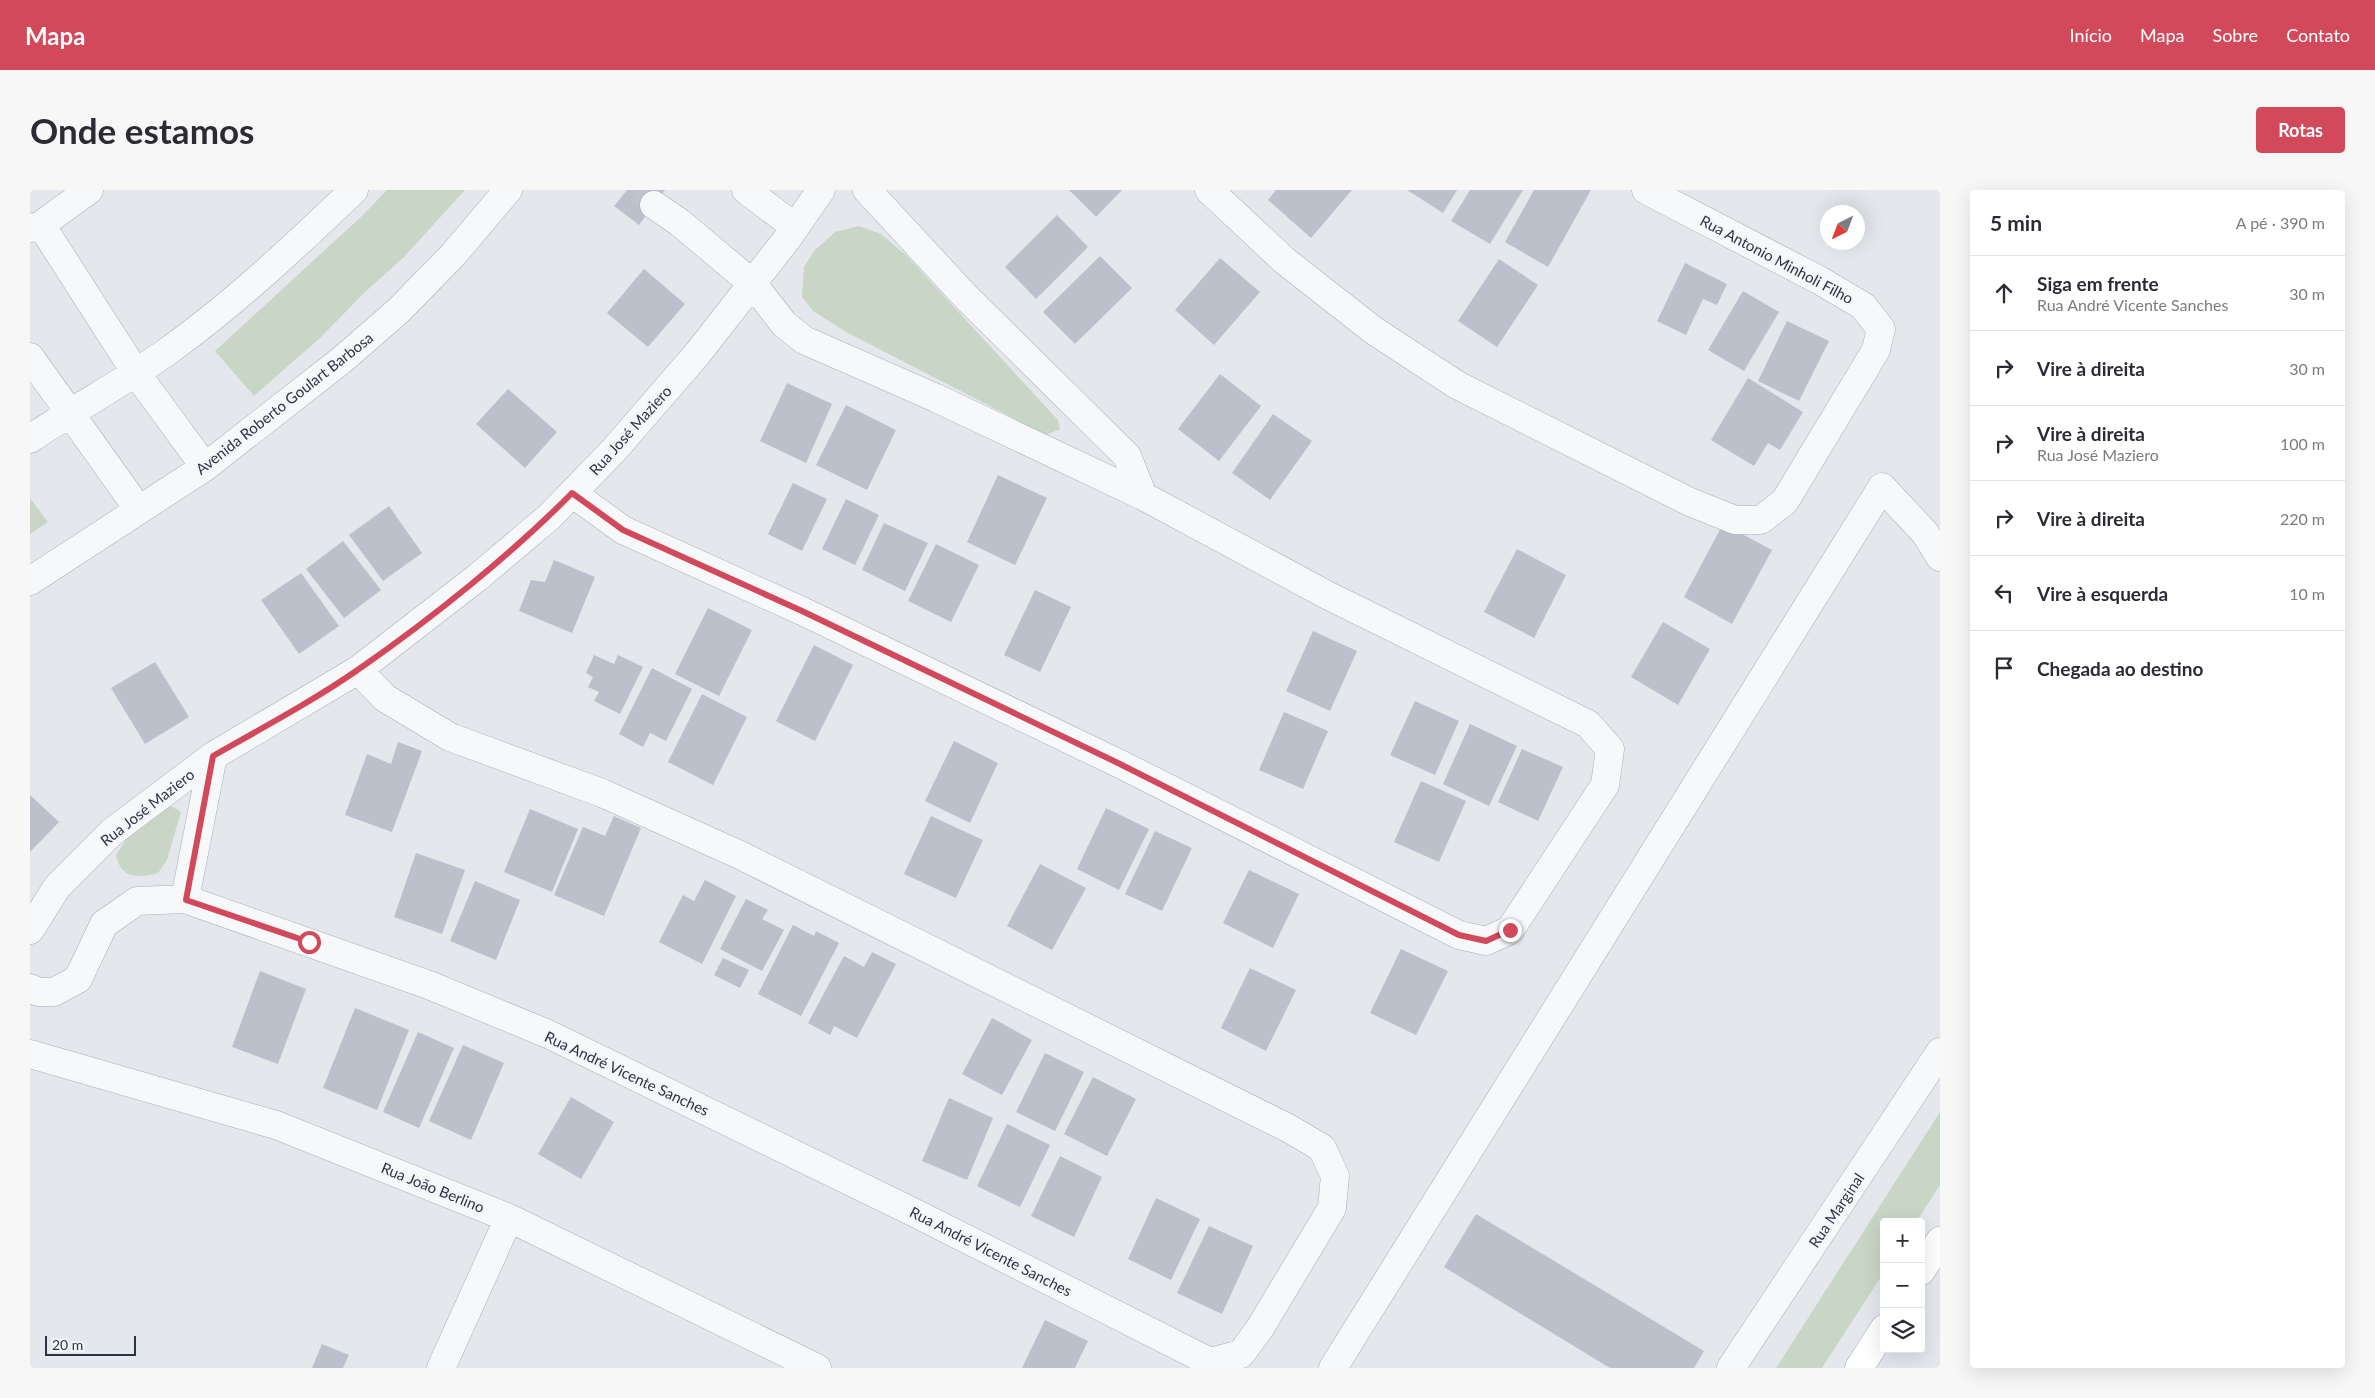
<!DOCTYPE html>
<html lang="pt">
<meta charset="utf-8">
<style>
:root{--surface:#fff;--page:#f7f7f7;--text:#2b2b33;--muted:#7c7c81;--line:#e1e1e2;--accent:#d1495b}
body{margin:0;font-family:Lato,sans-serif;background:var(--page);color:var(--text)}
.controls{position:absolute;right:15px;bottom:15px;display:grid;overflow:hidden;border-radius:5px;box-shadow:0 5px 20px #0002}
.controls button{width:45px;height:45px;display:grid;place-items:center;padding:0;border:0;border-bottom:1px solid var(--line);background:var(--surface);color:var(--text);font:25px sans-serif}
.compass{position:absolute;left:1790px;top:15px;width:45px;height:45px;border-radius:50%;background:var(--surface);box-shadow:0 5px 20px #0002;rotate:222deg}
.scale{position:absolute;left:15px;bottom:12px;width:91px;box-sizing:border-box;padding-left:5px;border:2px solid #2b3445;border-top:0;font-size:14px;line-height:18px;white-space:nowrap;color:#2b3445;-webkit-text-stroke:4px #f4f6f9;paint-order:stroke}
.stop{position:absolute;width:15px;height:15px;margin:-11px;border:4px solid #d1495b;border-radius:50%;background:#fff}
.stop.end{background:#d1495b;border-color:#fff;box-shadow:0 1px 5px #0008}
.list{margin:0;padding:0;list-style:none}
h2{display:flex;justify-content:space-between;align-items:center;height:65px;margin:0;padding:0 20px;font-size:21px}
h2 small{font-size:16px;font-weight:400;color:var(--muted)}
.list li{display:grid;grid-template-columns:32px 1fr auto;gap:15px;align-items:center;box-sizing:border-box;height:75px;padding:0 20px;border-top:1px solid var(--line)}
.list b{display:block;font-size:19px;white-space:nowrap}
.list p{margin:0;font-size:16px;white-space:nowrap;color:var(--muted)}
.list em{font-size:16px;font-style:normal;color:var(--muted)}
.icon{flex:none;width:28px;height:28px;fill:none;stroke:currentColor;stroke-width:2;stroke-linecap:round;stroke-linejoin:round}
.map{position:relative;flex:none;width:1910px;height:1178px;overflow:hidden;border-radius:5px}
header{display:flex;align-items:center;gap:30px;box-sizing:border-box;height:70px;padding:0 25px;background:var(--accent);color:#fff}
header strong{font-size:24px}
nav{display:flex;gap:28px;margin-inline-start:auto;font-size:18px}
.intro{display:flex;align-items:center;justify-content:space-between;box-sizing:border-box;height:120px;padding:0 30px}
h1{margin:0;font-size:35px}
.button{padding:12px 22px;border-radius:5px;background:var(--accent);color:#fff;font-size:18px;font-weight:700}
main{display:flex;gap:30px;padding:0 30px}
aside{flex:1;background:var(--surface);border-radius:5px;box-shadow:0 5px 20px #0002}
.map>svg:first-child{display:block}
.green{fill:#c9d6c5}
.building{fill:#bbc0ca}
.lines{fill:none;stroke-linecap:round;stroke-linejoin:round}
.minor-tunnel{stroke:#bfc3cb;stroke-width:28;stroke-dasharray:28 14;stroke-linecap:butt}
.minor-casing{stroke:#a9aeb7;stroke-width:29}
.major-casing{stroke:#a3abb8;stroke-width:29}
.minor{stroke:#f7f8fa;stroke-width:28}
.major{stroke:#fff;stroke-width:28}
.route{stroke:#d1495b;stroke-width:6}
.labels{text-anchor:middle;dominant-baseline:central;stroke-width:5;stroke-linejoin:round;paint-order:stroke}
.street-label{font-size:15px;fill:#2b3445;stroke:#f4f6f9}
</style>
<header>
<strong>Mapa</strong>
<nav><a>Início</a><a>Mapa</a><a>Sobre</a><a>Contato</a></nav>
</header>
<div class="intro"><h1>Onde estamos</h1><a class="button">Rotas</a></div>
<main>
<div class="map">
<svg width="1910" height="1178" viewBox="0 0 1910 1178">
<rect width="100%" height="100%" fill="#e4e7ec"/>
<path class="green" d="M357 0H435L374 67 334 103 290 148 224 206 185 161 333 25Z
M829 36 851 44 877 66 1028 230 1030 239 1016 245 816 142 783 121 772 107 774 77 785 60 805 42Z
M0 308 18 332 0 344Z
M139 615 151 622 137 670 128 683C108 688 91 689 86 665L97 648Z
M1910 922V995L1886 1032H1854V1082L1792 1178H1746Z"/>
<path class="building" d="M597 0H635L609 35 584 16Z
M1039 0H1092L1066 27Z
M1246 0H1322L1281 48 1238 10Z
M1377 0H1427L1413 23Z
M1440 0H1493L1460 54 1421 31Z
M1504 0H1561L1518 77 1475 52Z
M1027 25 1058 57 1006 109 975 77Z
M1070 66 1102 98 1045 154 1013 122Z
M1190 68 1230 102 1184 155 1145 120Z
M1469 69 1508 95 1467 157 1428 131Z
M1655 73 1697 94 1687 115 1673 109 1656 145 1627 131Z
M614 79 655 114 618 157 577 123Z
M1713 101 1749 122 1714 181 1678 160Z
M1757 131 1799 151 1769 211 1728 191Z
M1190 184 1231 216 1189 271 1148 239Z
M1718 188 1773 222 1750 260 1738 253 1724 276 1681 250Z
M757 193 802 214 776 273 730 251Z
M478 199 527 242 495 278 446 234Z
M816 215 866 240 837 300 786 275Z
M1243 224 1282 251 1240 310 1202 283Z
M968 285 1017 308 985 375 937 352Z
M763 293 797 309 772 361 738 344Z
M816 309 849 325 825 375 792 359Z
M359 316 392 363 353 391 319 345Z
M854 333 898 353 875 401 832 380Z
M1693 334 1742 360 1702 434 1654 407Z
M313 351 351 400 314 428 276 379Z
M906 354 949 375 921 432 878 411Z
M1487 359 1536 385 1504 448 1454 422Z
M524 370 565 387 542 443 489 421 501 390 515 392Z
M271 383 309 436 269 464 231 410Z
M1005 400 1041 417 1010 482 974 465Z
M678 418 722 440 689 506 645 484Z
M1633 432 1680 459 1648 515 1601 487Z
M1283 441 1327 461 1300 521 1256 501Z
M784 455 823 475 785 551 746 531Z
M564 465 584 474 588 465 613 477 590 524 564 511 569 502 558 497 563 487 556 483Z
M125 472 159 527 115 554 81 498Z
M622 478 662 499 636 551 620 543 613 557 589 544Z
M672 504 717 527 683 595 638 572Z
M1385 511 1429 531 1405 585 1360 565Z
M1254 522 1298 541 1273 599 1229 580Z
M1440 534 1487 556 1459 616 1413 594Z
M924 551 968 573 940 633 895 611Z
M368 552 392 561 362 642 315 625 337 564 361 574Z
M1492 559 1533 577 1508 631 1468 612Z
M1391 591 1436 611 1409 672 1364 652Z
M0 605 29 632 0 662Z
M1076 618 1119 639 1089 700 1047 679Z
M500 619 548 639 522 702 474 682Z
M584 626 611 638 574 726 524 705 553 637 575 646Z
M901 626 953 650 926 708 874 684Z
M1125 641 1162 658 1132 721 1095 704Z
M386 663 435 680 412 744 364 727Z
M1010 674 1056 698 1022 760 977 736Z
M1219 680 1269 704 1243 758 1193 733Z
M675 690 706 706 672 774 629 752 653 705 664 711Z
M445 691 490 710 466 770 420 751Z
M716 709 738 720 732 729 754 740 732 781 690 759Z
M763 735 784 746 786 741 809 753 771 826 728 804Z
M1371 759 1418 781 1386 845 1340 823Z
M842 762 866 774 827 848 804 836 800 845 778 833 814 766 834 777Z
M693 768 719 780 710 798 684 785Z
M1220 778 1266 800 1236 861 1191 838Z
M230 781 276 799 248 874 202 857Z
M325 818 379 840 347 920 293 898Z
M962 828 1002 850 972 905 932 884Z
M388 842 424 858 389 938 353 922Z
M433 855 474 873 441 950 399 931Z
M1015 863 1054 882 1025 941 986 922Z
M1063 887 1106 909 1077 966 1034 944Z
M541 907 584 932 551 989 508 964Z
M919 908 963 928 937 990 892 971Z
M977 934 1020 955 990 1017 947 996Z
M1030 966 1072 987 1044 1047 1001 1026Z
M1126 1008 1170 1029 1141 1090 1098 1069Z
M1446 1024 1674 1161 1664 1178H1580L1414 1077Z
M1179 1036 1223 1056 1192 1124 1147 1103Z
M1015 1130 1058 1151 1045 1178H992Z
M292 1154 319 1165 313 1178H282Z"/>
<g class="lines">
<path class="minor-tunnel" d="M609 0 624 15"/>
<g class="minor-casing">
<path id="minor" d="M716 0 765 37
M837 0 936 107 1097 266 1113 306
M1179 0 1255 71 1343 140 1427 195 1660 312 1705 330H1731L1755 311 1846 160 1851 139 1833 116 1789 90 1616 0
M11 35 106 183 175 277
M0 38 11 35 59 0
M0 167 109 320
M0 249C45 218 93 193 138 161 205 113 264 57 324 0
M542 303 593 340 772 421 1090 574 1429 745 1456 751 1480 740 1575 595 1580 559 1558 534 1297 405 1113 306 906 208 774 150 754 134 723 94 649 32 624 15
M0 391 175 277 313 169 368 121 423 65 478 0
M155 709 183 566
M0 740 27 697 82 642 183 566 328 480 448 387 519 327 584 260 668 163 757 49 791 0
M0 798 8 802H24L48 789 74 734 107 711 155 709 399 795 518 844 883 1022 1180 1172 1211 1164 1230 1138 1302 1018 1305 986 1292 958 1258 938 710 665 572 603 420 547 355 508 328 480
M0 864 246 935 479 1028 787 1178
M411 1178 479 1028
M1303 1178 1852 297 1895 343 1910 367
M1701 1178 1910 862"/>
</g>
<g class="major-casing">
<path id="major" d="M1891 1081 1910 1051
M1829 1178 1854 1139"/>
</g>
<use href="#minor" class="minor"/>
<use href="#major" class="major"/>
</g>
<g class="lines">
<path class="route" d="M279 752 156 710 183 566C232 538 283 511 329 479 401 429 481 365 542 303L593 340 772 421 1090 574 1429 745 1456 751 1480 740"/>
</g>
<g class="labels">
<g class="street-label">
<text transform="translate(1747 69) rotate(28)">Rua Antonio Minholi Filho</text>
<text transform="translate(254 213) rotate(-38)">Avenida Roberto Goulart Barbosa</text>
<text transform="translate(600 240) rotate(-48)">Rua José Maziero</text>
<text transform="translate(117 617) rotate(-38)">Rua José Maziero</text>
<text transform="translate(597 883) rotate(25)">Rua André Vicente Sanches</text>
<text transform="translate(403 997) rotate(22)">Rua João Berlino</text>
<text transform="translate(1806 1020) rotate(-56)">Rua Marginal</text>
<text transform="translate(961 1061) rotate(27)">Rua André Vicente Sanches</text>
</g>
</g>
</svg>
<div class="controls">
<button>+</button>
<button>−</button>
<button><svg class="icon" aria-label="layers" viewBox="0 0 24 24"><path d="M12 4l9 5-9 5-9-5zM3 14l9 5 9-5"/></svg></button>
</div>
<svg class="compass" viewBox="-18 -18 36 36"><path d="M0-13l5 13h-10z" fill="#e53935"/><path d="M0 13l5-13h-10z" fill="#7c7c81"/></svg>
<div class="scale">20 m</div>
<div class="stop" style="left:279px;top:752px"></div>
<div class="stop end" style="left:1480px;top:740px"></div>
</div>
<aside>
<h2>5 min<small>A pé · 390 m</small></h2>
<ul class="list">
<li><svg class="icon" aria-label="ahead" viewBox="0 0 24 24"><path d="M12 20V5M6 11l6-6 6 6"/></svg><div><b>Siga em frente</b><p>Rua André Vicente Sanches</p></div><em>30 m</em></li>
<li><svg class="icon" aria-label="right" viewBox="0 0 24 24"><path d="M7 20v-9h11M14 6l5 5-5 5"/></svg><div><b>Vire à direita</b></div><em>30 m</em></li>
<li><svg class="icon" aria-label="right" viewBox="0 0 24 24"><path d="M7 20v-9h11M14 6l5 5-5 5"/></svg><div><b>Vire à direita</b><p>Rua José Maziero</p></div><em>100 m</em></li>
<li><svg class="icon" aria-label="right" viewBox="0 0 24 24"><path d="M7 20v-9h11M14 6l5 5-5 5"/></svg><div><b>Vire à direita</b></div><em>220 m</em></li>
<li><svg class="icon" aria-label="left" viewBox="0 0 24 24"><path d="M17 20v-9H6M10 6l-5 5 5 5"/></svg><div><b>Vire à esquerda</b></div><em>10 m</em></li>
<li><svg class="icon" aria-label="arrive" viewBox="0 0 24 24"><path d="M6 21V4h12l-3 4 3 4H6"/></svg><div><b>Chegada ao destino</b></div></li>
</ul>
</aside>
</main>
